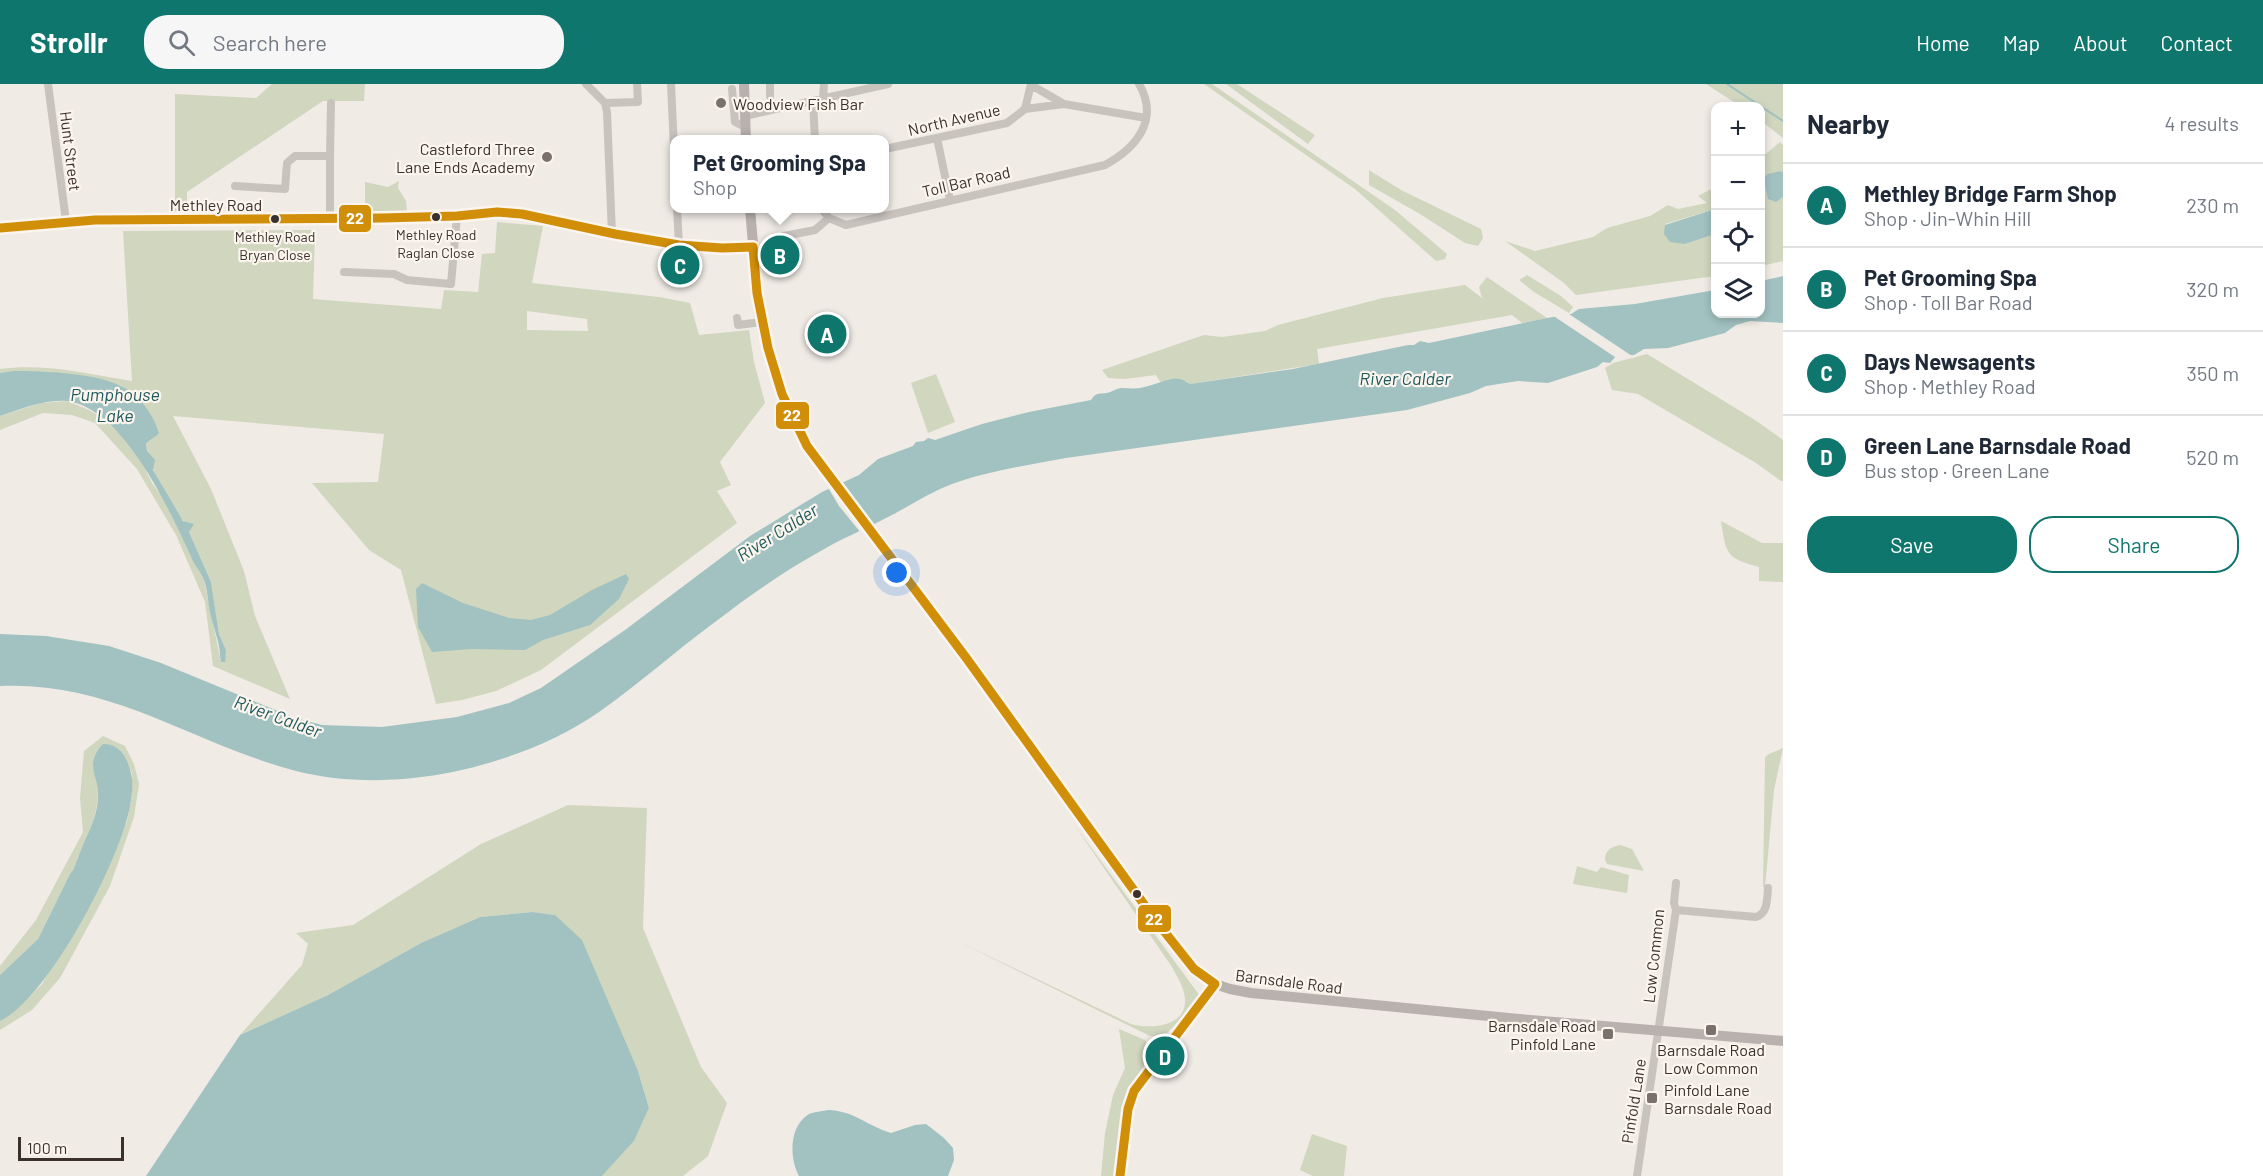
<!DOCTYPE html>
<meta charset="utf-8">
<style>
:root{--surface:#fff;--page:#f6f6f7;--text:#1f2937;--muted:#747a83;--line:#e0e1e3;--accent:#0f766e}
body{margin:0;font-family:Barlow,sans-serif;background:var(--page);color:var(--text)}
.controls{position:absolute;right:18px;top:18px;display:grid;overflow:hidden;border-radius:12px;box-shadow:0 3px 9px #0003}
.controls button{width:54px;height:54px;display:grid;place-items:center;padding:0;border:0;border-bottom:2px solid var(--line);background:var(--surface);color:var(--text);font:30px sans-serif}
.scale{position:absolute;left:18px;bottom:15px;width:106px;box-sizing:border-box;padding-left:6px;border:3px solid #3b302b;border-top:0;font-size:16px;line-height:21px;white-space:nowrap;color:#3b302b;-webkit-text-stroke:4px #fbf5ee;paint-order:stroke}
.you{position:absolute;left:897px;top:489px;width:21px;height:21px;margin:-15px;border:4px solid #fff;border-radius:50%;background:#1a73e8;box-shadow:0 0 0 9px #1a73e833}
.badge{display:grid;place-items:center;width:39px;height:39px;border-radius:50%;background:var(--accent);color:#fff;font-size:20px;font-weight:700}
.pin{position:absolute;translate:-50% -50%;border:3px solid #fff;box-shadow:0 2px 6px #0006}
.popup{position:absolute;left:670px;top:51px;width:219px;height:78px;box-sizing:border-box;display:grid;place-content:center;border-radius:12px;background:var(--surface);filter:drop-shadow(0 2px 4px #0005);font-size:20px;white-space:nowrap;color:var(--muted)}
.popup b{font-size:22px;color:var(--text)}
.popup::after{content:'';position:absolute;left:50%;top:100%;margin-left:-12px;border:12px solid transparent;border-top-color:var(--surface)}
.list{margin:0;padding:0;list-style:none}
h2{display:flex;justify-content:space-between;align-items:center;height:78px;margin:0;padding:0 24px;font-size:26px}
h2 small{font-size:20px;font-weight:400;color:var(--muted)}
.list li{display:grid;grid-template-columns:39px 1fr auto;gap:18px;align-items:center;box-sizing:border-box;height:84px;padding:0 24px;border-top:2px solid var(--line)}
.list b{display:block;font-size:22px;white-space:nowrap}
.list p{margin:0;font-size:20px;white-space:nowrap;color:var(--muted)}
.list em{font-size:20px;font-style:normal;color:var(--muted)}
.actions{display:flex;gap:12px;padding:18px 24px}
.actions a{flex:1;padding:14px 0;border:2px solid var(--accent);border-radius:24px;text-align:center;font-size:21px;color:var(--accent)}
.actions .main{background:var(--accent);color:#fff}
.icon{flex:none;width:33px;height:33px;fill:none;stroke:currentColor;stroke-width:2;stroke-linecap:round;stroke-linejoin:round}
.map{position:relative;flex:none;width:1783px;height:1092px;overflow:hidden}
header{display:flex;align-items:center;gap:36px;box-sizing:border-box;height:84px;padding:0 30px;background:var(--accent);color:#fff}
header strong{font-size:28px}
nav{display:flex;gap:33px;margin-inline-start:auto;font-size:21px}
.search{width:420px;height:54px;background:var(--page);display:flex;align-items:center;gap:15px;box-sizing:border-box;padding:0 21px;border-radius:24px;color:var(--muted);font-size:22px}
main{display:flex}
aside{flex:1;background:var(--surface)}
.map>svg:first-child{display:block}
.green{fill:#d1d6bf;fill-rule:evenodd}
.water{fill:#a1c2c1}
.pier{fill:#f0ebe5}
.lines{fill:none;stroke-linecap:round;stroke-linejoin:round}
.stream{stroke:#a1c2c1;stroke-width:2}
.minor{stroke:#c9c3be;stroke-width:8}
.major{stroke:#b8b1ad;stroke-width:10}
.bus-1-casing{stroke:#fbf5ee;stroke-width:14}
.bus-1{stroke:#d18e09;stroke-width:9}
.poi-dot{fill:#7a716c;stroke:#fbf5ee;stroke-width:2}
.bus-dot{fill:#3b302b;stroke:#fbf5ee;stroke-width:2}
.labels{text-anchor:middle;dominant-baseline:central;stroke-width:4.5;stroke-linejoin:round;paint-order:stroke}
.bus-label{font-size:14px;fill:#3b302b;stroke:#fbf5ee}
.poi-label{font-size:16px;fill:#3b302b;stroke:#fbf5ee;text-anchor:start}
.street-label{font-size:16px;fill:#3b302b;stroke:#fbf5ee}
.water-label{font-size:18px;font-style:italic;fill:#1f5a5e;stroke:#fbf5ee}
.line-badge{stroke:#fbf5ee;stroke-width:2}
.badge-label{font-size:16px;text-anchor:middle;font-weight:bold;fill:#fff}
</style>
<header>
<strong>Strollr</strong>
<div class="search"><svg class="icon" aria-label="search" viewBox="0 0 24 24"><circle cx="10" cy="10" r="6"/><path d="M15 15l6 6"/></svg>Search here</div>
<nav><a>Home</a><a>Map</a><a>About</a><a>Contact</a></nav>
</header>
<main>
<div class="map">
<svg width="1783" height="1092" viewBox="0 0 1783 1092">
<rect width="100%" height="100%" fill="#f0ebe5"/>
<path class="green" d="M272 0H365L364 17H323L187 108V128L175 127V10L256 14Z
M1204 0H1212L1395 126 1447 170 1445 175 1436 177 1355 105Z
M1226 0H1237L1315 51 1308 60Z
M1706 0H1783V54L1761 37 1760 22H1740Z
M1780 58 1783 61V88L1780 87 1761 96V74Z
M1369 86 1401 106 1481 145 1483 154 1478 162 1465 159 1420 130 1369 101Z
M399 97 398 104 406 117 407 127 365 129V98L388 103Z
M1761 97 1776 117 1783 113V177L1761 182Z
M1715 103V125L1665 140 1685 160 1715 150V192L1576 211 1564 199 1505 157 1535 167 1593 153 1607 144 1650 132 1668 121 1678 125 1707 119 1698 112Z
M497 138 543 142 532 199 659 213 690 219 699 251 749 246 754 278 765 319 720 378 731 401 717 407 737 439 541 586 496 607 462 616 436 620 401 486 369 466 312 399 378 398 384 350 173 332 211 405 244 487 255 532 290 615 213 582 205 518 176 451 137 385 95 339 72 331 43 329 0 346V332L41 319 67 317 89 326 101 333 122 352 140 375 152 399 163 414 204 496 221 578 226 566 219 550 211 498 189 448 191 444C171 427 150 386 146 360L159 349C155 334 140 314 127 305 105 290 27 285 0 289V285C44 279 88 290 132 297L123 147 315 146 313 215 441 225 444 206 478 208 482 170 495 169ZM527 227 587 235 588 247 527 246Z
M1527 191 1561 212 1573 223 1569 229 1534 208 1519 196Z
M1487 193 1547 234 1522 239 1512 231 1317 265 1319 280 1190 300 1186 297 1161 299 1156 291 1125 295 1108 294 1102 286 1204 251 1222 253 1265 247 1278 241 1383 214 1465 201 1482 214 1479 203Z
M1647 270 1755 336 1783 356V397H1781L1756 379 1638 310 1612 306 1605 284 1613 279Z
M936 290 955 338 928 349 911 299Z
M1721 437 1762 459H1783V498L1759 497V483C1726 474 1726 470 1721 437Z
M103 652 125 662 134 680 139 700 134 733 110 802 60 894 32 926 0 946V937L19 923 42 900 107 785 127 737 132 711V689L125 673 93 682C105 713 93 740 80 769 76 777 76 784 70 790L38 855 0 891V882L36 836 83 748 80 714 84 667Z
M1783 664 1774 706 1765 803H1763L1765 674 1767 671Z
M568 721 647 724 643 844 701 983 727 1019 708 1072 683 1092H602L634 1057 649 1024 638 987 555 831 533 828 480 833 421 859 328 911 240 951 302 881 308 860 296 849 353 841 481 760Z
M1073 739 1200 912 1188 928 1163 953 1150 952 953 855 1131 940C1148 945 1184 944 1185 918 1186 906 1177 893 1172 883Z
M1620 761 1632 765 1644 787 1607 780 1605 776C1605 766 1611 763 1620 761Z
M1577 782 1597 788 1601 783 1629 791 1627 809 1573 800Z
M1119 945 1145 956 1152 969 1149 978 1127 1014 1115 1092H1101L1105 1049 1113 1011 1125 984Z
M1312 1050 1347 1062 1344 1092H1313L1300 1086Z"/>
<path class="water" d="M1780 87 1783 88V113L1776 118 1768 115 1765 101 1761 96 1768 90Z
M1715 125V150L1685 160 1670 158 1664 150 1665 141Z
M1783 192V239L1750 237 1736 241 1725 249 1668 264 1644 265 1634 271 1616 272 1610 279 1603 278 1597 283 1548 299 1518 297 1486 302 1470 309 1407 326 1066 374C1028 381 988 387 952 400 928 409 907 424 884 435 865 445 845 453 826 464 789 484 753 509 719 535 678 565 640 599 599 628 556 658 504 677 453 688 402 698 347 700 296 687 193 660 113 597 0 602V550L46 552 109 562 161 579 295 634 322 641 382 643 457 633 509 619 541 604 625 546 750 452 822 408 859 391 878 375 913 362 916 358 924 357 928 354 935 356 982 340 1029 328 1091 316C1096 308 1099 310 1107 309 1111 308 1116 305 1121 304 1127 304 1134 305 1140 304 1152 302 1161 297 1172 295 1178 293 1186 297 1190 300L1293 285 1408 261H1414L1420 257 1429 259 1547 234 1571 230 1579 225 1635 220 1715 206 1716 230H1760L1761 197Z
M14 287C44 287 97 289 123 303 139 310 155 333 159 349 155 354 150 355 146 360L147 367 155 376 153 386 183 437 194 440 189 448 211 498 219 550 226 566 225 578H221L220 572C220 559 214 546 211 532 208 521 208 507 204 496 202 490 196 483 193 477 171 429 125 325 67 317 44 315 21 325 0 332V289Z
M626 490 629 495 619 515 590 541 543 556 525 566 471 565 432 568 418 543 416 505 422 499 463 519 509 534 531 536 550 531 592 506Z
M103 660C115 660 122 666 127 677 134 692 133 706 130 722 121 774 49 914 0 937V891L38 855 70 790C75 785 75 780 78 774 86 751 99 733 98 708 98 699 93 689 93 681 93 674 98 664 103 660Z
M533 828 555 831 582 856 638 987 649 1024 634 1057 602 1092H146L240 951 328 911 421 859 480 833Z
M828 1026C855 1027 867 1042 891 1049L915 1041 926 1040 944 1054 953 1064 954 1076 948 1092H799C789 1074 789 1042 809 1030 814 1028 822 1027 828 1026Z"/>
<path class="pier" d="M1566 228 1635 274 1618 275 1552 231Z
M840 396 852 413H854V415L865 431H868L867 434 874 443 861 449 839 422 827 402Z"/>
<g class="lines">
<path class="stream" d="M1727 0 1783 37"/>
<path class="minor" d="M48 0 66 137
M586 0 605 19 607 28 612 150
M671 0 675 86
M1031 1 1064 20
M732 5 735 38 745 43
M770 12V0
M823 14 824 0
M813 17 815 56
M605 19 638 18 637 0
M1025 25 1064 20 1146 34
M1025 25 1031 0
M745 32 888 0
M937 54 950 116
M885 65 1007 39 1025 25
M330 72 331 19
M235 102 285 105 287 79 295 72H330V134
M677 124 679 161
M821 124 829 134 846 141 1105 81C1136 64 1160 36 1139 0
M774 154 815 146 829 134
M344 188 394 190 407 196 451 200 457 132
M737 234 738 241 762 238
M1676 826 1756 833C1768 829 1767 815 1768 804
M1120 1092 1128 1025 1134 1007 1215 900
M1637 1092 1676 826 1674 819 1676 799"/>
<path class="major" d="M744 0 746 56
M750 124 757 209 768 264 782 310 807 362 967 575 1115 783 1185 876 1203 893 1215 900 1230 905 1251 909 1519 935 1783 957
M0 144 95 136 382 134 457 132 497 128 522 130 615 150 679 161 722 164 753 163"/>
<g class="bus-1-casing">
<path id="bus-1" d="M0 144 95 136 382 134 457 132 497 128 522 130 615 150 679 161 722 164 753 163 757 209 768 264 782 310 807 362 967 575 1156 837 1194 885 1215 900 1134 1007 1128 1025 1120 1092"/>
</g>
<use href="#bus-1" class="bus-1"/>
</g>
<g class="poi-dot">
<circle cx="721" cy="19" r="6"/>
<circle cx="547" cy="73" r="6"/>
<rect x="1705" y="940" width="12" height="12" rx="3"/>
<rect x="1602" y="944" width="12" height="12" rx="3"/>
<rect x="1646" y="1008" width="12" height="12" rx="3"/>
</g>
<g class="bus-dot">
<circle cx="436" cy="133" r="5"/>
<circle cx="275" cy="135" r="5"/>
<circle cx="1137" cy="810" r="5"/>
</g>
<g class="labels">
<g class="bus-label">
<text x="436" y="150">Methley Road<tspan x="436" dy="18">Raglan Close</tspan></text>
<text x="275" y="152">Methley Road<tspan x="275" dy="18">Bryan Close</tspan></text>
</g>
<g class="poi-label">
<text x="733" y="19">Woodview Fish Bar</text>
<text x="535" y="64" text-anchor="end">Castleford Three<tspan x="535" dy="18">Lane Ends Academy</tspan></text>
<text x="1596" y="941" text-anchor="end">Barnsdale Road<tspan x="1596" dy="18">Pinfold Lane</tspan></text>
<text x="1711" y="965" text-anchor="middle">Barnsdale Road<tspan x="1711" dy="18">Low Common</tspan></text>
<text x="1664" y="1005">Pinfold Lane<tspan x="1664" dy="18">Barnsdale Road</tspan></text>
</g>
<g class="street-label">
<text transform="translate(954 35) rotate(-13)">North Avenue</text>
<text transform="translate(71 67) rotate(83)">Hunt Street</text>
<text transform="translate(966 97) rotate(-13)">Toll Bar Road</text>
<text x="216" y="120">Methley Road</text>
<text transform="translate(1653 872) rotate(-84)">Low Common</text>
<text transform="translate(1289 897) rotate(7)">Barnsdale Road</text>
<text transform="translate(1633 1017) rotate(-81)">Pinfold Lane</text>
</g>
<g class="water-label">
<text x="1405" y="294">River Calder</text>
<text x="115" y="310">Pumphouse<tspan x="115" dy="21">Lake</tspan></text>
<text transform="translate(777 448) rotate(-32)">River Calder</text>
<text transform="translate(278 632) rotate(20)">River Calder</text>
</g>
</g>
<g class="line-badge">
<rect x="338" y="120" width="34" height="29" rx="6" fill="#d18e09"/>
<rect x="775" y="317" width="35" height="29" rx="6" fill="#d18e09"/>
<rect x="1137" y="820" width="35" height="29" rx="6" fill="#d18e09"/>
</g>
<g class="badge-label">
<text x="355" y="140">22</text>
<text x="792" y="337">22</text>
<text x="1154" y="841">22</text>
</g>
</svg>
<div class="controls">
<button>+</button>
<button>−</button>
<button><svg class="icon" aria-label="locate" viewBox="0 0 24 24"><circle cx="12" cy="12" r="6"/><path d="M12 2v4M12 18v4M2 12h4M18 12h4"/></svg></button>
<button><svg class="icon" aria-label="layers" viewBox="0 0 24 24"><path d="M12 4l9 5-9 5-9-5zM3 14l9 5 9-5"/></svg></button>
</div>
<div class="scale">100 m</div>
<div class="you"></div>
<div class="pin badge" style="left:827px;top:250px">A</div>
<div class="pin badge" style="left:780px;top:171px">B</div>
<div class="popup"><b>Pet Grooming Spa</b>Shop</div>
<div class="pin badge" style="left:680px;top:181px">C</div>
<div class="pin badge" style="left:1165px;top:972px">D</div>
</div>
<aside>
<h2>Nearby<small>4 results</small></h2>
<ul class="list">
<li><span class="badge">A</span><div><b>Methley Bridge Farm Shop</b><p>Shop · Jin-Whin Hill</p></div><em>230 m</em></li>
<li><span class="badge">B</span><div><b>Pet Grooming Spa</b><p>Shop · Toll Bar Road</p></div><em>320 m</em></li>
<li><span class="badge">C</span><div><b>Days Newsagents</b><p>Shop · Methley Road</p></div><em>350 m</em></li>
<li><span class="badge">D</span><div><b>Green Lane Barnsdale Road</b><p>Bus stop · Green Lane</p></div><em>520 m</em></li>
</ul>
<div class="actions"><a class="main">Save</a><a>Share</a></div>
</aside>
</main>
